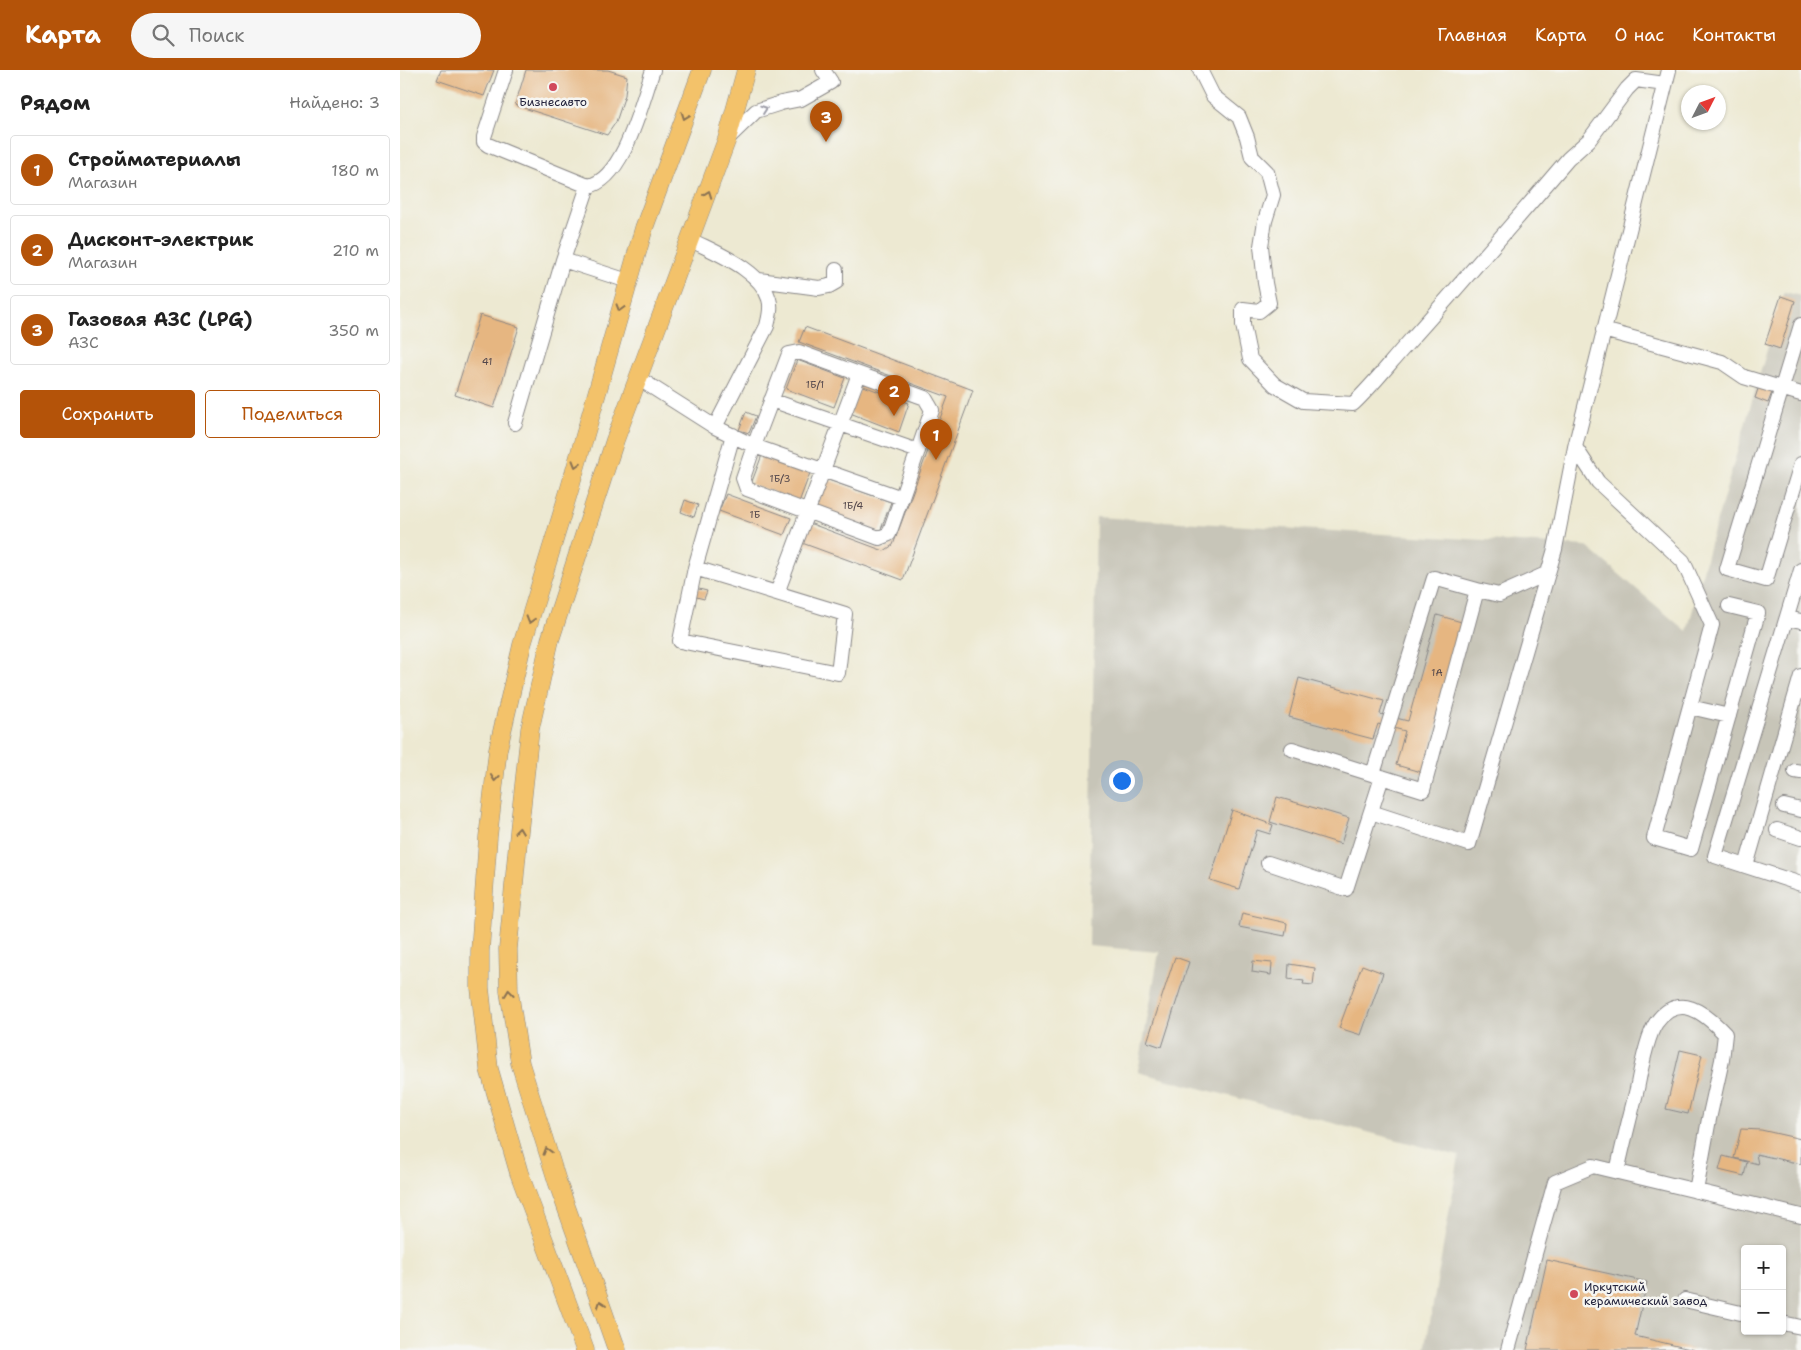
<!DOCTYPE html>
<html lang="ru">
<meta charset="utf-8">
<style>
:root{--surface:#fff;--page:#f6f6f6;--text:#222;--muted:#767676;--line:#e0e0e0;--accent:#b45309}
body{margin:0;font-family:"Shantell Sans",sans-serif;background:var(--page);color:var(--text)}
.controls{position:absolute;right:15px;bottom:15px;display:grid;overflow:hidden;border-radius:5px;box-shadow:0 1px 4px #0004}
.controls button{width:45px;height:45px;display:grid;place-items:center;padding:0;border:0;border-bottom:1px solid var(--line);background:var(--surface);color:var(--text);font:25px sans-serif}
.compass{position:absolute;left:1281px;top:15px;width:45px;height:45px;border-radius:50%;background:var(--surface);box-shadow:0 1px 4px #0004;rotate:48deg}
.you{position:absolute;left:721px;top:710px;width:18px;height:18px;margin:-12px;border:4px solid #fff;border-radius:50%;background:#1a73e8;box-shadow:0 0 0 8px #1a73e833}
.badge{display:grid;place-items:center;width:32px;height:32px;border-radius:50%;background:var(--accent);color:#fff;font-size:16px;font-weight:700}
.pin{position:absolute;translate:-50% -41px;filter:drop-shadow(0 1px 2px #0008)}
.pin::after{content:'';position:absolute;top:26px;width:18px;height:15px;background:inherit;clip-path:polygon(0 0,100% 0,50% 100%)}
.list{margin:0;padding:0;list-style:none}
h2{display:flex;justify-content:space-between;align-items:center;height:65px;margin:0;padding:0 20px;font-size:21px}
h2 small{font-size:16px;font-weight:400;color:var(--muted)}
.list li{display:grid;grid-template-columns:32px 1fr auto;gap:15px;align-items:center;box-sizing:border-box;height:70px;margin:0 10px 10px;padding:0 10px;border:1px solid var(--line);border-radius:5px}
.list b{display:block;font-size:19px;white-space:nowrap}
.list p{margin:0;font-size:16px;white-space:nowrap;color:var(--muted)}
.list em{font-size:16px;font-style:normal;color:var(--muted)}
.actions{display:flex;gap:10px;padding:15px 20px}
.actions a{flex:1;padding:11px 0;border:1px solid var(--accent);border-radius:5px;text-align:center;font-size:18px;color:var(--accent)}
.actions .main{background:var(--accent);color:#fff}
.icon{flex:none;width:28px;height:28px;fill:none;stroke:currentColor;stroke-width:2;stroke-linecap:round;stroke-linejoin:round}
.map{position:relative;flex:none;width:1401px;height:1280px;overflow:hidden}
header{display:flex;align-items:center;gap:30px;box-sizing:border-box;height:70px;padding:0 25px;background:var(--accent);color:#fff}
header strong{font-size:24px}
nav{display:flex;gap:28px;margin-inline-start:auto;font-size:18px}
.search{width:350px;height:45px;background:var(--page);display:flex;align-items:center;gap:12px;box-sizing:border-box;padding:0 18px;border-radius:28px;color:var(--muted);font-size:19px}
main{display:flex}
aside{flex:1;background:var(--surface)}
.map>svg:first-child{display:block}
.industrial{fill:#c7c5b8;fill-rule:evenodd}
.building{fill:#e6b681}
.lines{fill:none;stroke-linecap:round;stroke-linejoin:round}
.minor-casing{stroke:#888686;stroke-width:16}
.major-casing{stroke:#888686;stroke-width:19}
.minor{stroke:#fff;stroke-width:14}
.major{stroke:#f3c26a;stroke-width:18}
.oneway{stroke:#9c9ca7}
.oneway2{stroke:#8a7252}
.poi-dot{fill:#d1495b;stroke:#f6f6f2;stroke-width:2}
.labels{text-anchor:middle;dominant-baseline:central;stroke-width:5;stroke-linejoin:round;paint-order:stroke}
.number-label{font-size:10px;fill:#53474c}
.poi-label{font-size:12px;fill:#22223b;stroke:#f6f6f2}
</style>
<header>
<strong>Карта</strong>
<div class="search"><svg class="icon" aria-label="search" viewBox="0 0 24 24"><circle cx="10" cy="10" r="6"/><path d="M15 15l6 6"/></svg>Поиск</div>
<nav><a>Главная</a><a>Карта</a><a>О нас</a><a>Контакты</a></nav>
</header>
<main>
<aside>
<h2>Рядом<small>Найдено: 3</small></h2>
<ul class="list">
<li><span class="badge">1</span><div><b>Стройматериалы</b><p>Магазин</p></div><em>180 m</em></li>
<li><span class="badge">2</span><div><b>Дисконт-электрик</b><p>Магазин</p></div><em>210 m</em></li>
<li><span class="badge">3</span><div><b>Газовая АЗС (LPG)</b><p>АЗС</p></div><em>350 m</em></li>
</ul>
<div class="actions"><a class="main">Сохранить</a><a>Поделиться</a></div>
</aside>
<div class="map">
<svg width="1401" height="1280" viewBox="0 0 1401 1280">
<rect width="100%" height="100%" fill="#f6f6f2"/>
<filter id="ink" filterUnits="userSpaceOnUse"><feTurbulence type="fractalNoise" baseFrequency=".02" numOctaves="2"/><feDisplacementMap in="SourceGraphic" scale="10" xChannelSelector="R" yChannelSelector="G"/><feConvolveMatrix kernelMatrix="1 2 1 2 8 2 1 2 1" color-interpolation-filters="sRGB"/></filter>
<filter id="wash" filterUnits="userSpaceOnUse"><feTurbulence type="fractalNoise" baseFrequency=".0096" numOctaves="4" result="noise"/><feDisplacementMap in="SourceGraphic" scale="20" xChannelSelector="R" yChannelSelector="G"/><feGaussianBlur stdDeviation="1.12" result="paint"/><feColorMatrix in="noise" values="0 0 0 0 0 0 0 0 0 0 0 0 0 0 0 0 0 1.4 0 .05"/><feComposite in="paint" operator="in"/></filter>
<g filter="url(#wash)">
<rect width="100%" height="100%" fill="#ede9d2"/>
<path class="industrial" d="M1384 222 1401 226V1280H1025L1059 1086 738 1002 759 882 689 876 696 447 1186 476 1287 562 1310 474ZM1345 1179H1382V1261H1345Z"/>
<g id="blocks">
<path class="building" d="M41 0H94L84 26 37 10Z
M126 0H208L227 6 225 25 216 52 207 65 115 35Z
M1381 226 1395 231 1380 279 1365 274Z
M80 245 119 257 94 338 55 325Z
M405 257 573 320 503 510 402 473 409 453 484 481 493 475 548 327 399 272Z
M397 290 445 308 434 337 386 319Z
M461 315 509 333 499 362 450 343Z
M1359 316 1373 320 1368 333 1355 328Z
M346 342 356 346 349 363 339 360Z
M362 385 410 403 399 432 351 414Z
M426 409 491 432 480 462 415 438Z
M326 424 391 448 384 465 319 441Z
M285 430 298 435 294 447 281 442Z
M295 518 307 521 304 529 293 526Z
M1037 545 1065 553 1024 703 996 695 1005 661 978 654 973 669 889 647 899 608 984 631 980 644 1008 651Z
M877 727 949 748 941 774 870 752Z
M832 740 873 755 870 764 857 760 839 819 810 810Z
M842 843 887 853 885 866 839 857Z
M775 887 789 892 762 977 747 972Z
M853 891 872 893 871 905 852 902Z
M889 894 915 898 913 915 903 914 904 911 888 909Z
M962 895 983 903 961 965 939 958Z
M1280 980 1302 985 1288 1044 1266 1039Z
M1341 1059 1361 1060 1401 1069V1094L1356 1084 1358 1094 1334 1088Z
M1323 1086 1347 1092 1344 1106 1319 1100Z
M1147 1190 1247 1212 1235 1266 1294 1280H1127Z"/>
</g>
</g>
<g filter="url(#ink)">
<use href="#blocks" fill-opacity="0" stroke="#888686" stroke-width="1"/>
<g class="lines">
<g class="minor-casing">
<path id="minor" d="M106 0 84 67V72L88 75 188 116 163 190 115 353
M800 0 813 26 839 47 847 67 852 87 867 102 873 125 865 151 861 176 865 213 869 233 859 241 843 239V255L850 289 875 315 903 331 953 334C973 315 989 294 1007 274 1062 213 1115 151 1168 89L1189 70 1227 19 1236 10 1265 14
M327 69 356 41 381 33 401 29 431 12 423 0
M188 116C224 110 242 31 253 0
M291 170C316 183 361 200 369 229 372 238 369 247 367 256L315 357
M163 190 228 211
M359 210 419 218 429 216 436 212V200
M1401 255 1327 499 1366 510 1401 394
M1203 260 1322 292 1344 307 1401 324
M238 308 315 357 354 376 389 284 399 282 525 328 532 340 489 464 479 468 347 419 343 408 354 376 502 428
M371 330 518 381
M1175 377 1198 412 1283 491 1312 555 1254 768 1291 779 1358 543 1329 536
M295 498 280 571 438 603 445 544 295 498 333 365
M1401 500 1315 786 1401 814
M377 523 459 304
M1387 548 1401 551
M1290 637 1329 646
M892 679 1023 720 1077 520 1099 525 1148 503
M1395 701 1401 702
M973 704 1034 508 1077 520
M1384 736 1401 740
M971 742 1069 774 1155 479 1175 377 1269 0
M1377 760 1401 768
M868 793 946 819 982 707
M1346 796 1401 606
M1217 1102C1223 1074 1230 1047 1237 1019 1240 1003 1247 966 1256 953 1279 921 1305 943 1325 964L1322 990 1309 1049 1296 1121
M1285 1230 1345 1244
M1382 1253 1401 1257
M1108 1280 1155 1112 1193 1096 1401 1146"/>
</g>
<g class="major-casing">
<path id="major" d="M185 1280 119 1103 89 999 80 918V881L88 767 98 679 122 575 169 421 244 158 302 0
M217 1280 157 1111 120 993 109 921 108 879 119 761 130 659 150 570 215 370 327 69 346 0"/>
</g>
<use href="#minor" class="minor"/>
<use href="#major" class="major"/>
</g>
<defs><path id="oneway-chevron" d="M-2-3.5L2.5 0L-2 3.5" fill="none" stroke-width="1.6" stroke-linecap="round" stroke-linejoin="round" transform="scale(1.25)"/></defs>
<use class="oneway" href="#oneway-chevron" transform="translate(364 39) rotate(-19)"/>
<g class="oneway2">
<use href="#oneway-chevron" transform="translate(285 46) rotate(110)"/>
<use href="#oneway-chevron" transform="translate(308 124) rotate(-70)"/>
<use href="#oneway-chevron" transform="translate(220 238) rotate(106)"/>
<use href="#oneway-chevron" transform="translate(176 394) rotate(106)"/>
<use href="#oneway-chevron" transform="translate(130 550) rotate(107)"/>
<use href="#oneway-chevron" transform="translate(95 708) rotate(96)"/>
<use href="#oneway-chevron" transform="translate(119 761) rotate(-84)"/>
<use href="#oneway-chevron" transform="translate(109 923) rotate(-96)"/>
<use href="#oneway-chevron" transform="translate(147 1081) rotate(-107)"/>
<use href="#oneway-chevron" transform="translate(201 1234) rotate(-110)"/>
</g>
</g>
<g class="poi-dot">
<circle cx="153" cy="17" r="5"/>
<circle cx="1174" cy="1224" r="5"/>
</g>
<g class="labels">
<g class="number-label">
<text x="87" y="291">41</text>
<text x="415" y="314">1Б/1</text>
<text x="380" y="408">1Б/3</text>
<text x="453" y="435">1Б/4</text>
<text x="355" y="444">1Б</text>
<text x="1037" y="602">1А</text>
</g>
<g class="poi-label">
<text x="153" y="32">Бизнесавто</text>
<text x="1184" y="1217" text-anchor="start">Иркутский<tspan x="1184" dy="14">керамический завод</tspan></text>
</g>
</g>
</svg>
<div class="controls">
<button>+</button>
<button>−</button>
</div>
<svg class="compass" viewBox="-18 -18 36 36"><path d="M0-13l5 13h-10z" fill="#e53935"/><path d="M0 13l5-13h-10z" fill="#767676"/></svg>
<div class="you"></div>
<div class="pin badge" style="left:536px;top:390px">1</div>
<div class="pin badge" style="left:494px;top:346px">2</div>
<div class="pin badge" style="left:426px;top:72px">3</div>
</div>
</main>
